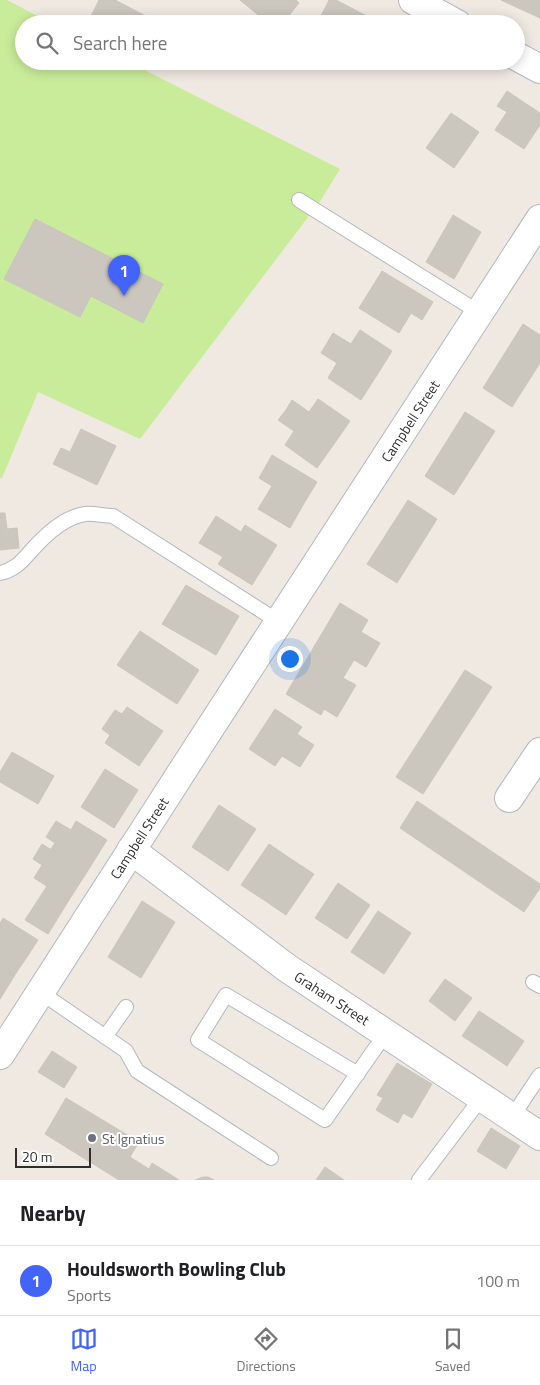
<!DOCTYPE html>
<style>
:root{--surface:#fff;--page:#f2f2f2;--text:#202124;--muted:#757577;--line:#e0e0e0;--accent:#4264fb}
body{margin:0;font-family:"Titillium Web",sans-serif;background:var(--page);color:var(--text)}
.scale{position:absolute;left:15px;bottom:12px;width:76px;box-sizing:border-box;padding-left:5px;border:2px solid #2e2e2e;border-top:0;font-size:14px;line-height:18px;white-space:nowrap;color:#2e2e2e;-webkit-text-stroke:4px #fff;paint-order:stroke}
.you{position:absolute;left:289px;top:658px;width:18px;height:18px;margin:-12px;border:4px solid #fff;border-radius:50%;background:#1a73e8;box-shadow:0 0 0 8px #1a73e833}
.badge{display:grid;place-items:center;width:32px;height:32px;border-radius:50%;background:var(--accent);color:#fff;font-size:16px;font-weight:700}
.pin{position:absolute;translate:-50% -41px;filter:drop-shadow(0 1px 2px #0008)}
.pin::after{content:'';position:absolute;top:26px;width:18px;height:15px;background:inherit;clip-path:polygon(0 0,100% 0,50% 100%)}
.list{margin:0;padding:0;list-style:none}
h2{display:flex;justify-content:space-between;align-items:center;height:65px;margin:0;padding:0 20px;font-size:21px}
h2 small{font-size:16px;font-weight:400;color:var(--muted)}
.list li{display:grid;grid-template-columns:32px 1fr auto;gap:15px;align-items:center;box-sizing:border-box;height:70px;padding:0 20px;border-top:1px solid var(--line)}
.list b{display:block;font-size:19px;white-space:nowrap}
.list p{margin:0;font-size:16px;white-space:nowrap;color:var(--muted)}
.list em{font-size:16px;font-style:normal;color:var(--muted)}
.icon{flex:none;width:28px;height:28px;fill:none;stroke:currentColor;stroke-width:2;stroke-linecap:round;stroke-linejoin:round}
.map{position:relative;flex:none;width:540px;height:1180px;overflow:hidden}
.search{position:absolute;background:var(--surface);box-shadow:0 2px 12px #0003;left:15px;right:15px;top:15px;height:55px;display:flex;align-items:center;gap:12px;box-sizing:border-box;padding:0 18px;border-radius:28px;color:var(--muted);font-size:19px}
.sheet{height:135px;background:var(--surface)}
nav{display:flex;justify-content:space-around;align-items:center;box-sizing:border-box;height:70px;border-top:1px solid var(--line);background:var(--surface);font-size:14px;color:var(--muted)}
nav a{display:grid;justify-items:center;gap:2px}
nav .on{color:var(--accent)}
.map>svg:first-child{display:block}
.pitch{fill:#c9ec9a}
.building{fill:#cbc7bf;stroke:#cbc5ba}
.lines{fill:none;stroke-linecap:round;stroke-linejoin:round}
.lane-casing{stroke:#b4b7c1;stroke-width:16}
.street-casing{stroke:#b4b7c1;stroke-width:30}
.secondary-casing{stroke:#b4b7c1;stroke-width:30}
.lane{stroke:#fff;stroke-width:14}
.street{stroke:#fff;stroke-width:28}
.secondary{stroke:#fff;stroke-width:28}
.worship-dot{fill:#6b7280;stroke:#fff;stroke-width:2}
.labels{text-anchor:middle;dominant-baseline:central;stroke-width:4;stroke-linejoin:round;paint-order:stroke}
.street-label{font-size:14px;fill:#2e2e2e;stroke:#fff}
.worship-label{font-size:14px;fill:#5b616d;stroke:#fff;text-anchor:start}
</style>
<div class="map">
<svg width="540" height="1180" viewBox="0 0 540 1180">
<rect width="100%" height="100%" fill="#efe9e1"/>
<path class="pitch" d="M0 0H7L53 24H24V61H127L340 169 321 200 140 439 38 392 2 478H0Z"/>
<path class="building" d="M99 0H115L161 24H102L90 18Z
M240 0H296L299 3 282 24H269Z
M329 0H336L382 24H317Z
M501 0H540V18Z
M174 61H194L190 69Z
M507 91 540 113V125L524 149 495 130 507 112 497 106Z
M451 113 479 132 454 168 426 148Z
M453 215 481 232 454 279 426 262Z
M35 219 163 284 143 323 91 296 80 317 4 279Z
M382 271 433 302 422 320 411 313 399 333 359 308Z
M523 324 540 335V363L512 407 483 388Z
M360 330 392 351 377 375 327 343 333 333 351 344Z
M327 343 377 375 361 400 328 378 337 363 321 353Z
M318 399 350 421 334 444 286 410 292 400 309 412Z
M286 410 334 444 317 468 285 445 294 431 278 420Z
M465 412 495 431 454 495 425 476Z
M81 429 116 446 97 485 53 464 61 448 70 452Z
M272 455 317 482 303 505 259 478Z
M272 486 303 505 290 528 258 509Z
M408 500 437 519 397 583 367 564Z
M0 513H5L7 529 17 528 19 548 0 550Z
M216 516 241 532 245 525 277 545 252 585 218 564 223 557 199 543Z
M186 585 239 616 216 655 162 624Z
M340 603 368 620 361 632 380 643 366 667 354 660 343 678 356 685 337 717 324 709 321 715 286 694Z
M140 631 199 670 177 704 117 665Z
M465 670 492 687 423 794 396 777Z
M127 707 163 731 139 766 105 743 110 735 102 729 115 710 122 714Z
M275 709 302 727 297 734 314 745 300 767 282 756 275 766 249 749Z
M12 752 54 776 38 804 0 782V772Z
M105 769 138 790 114 828 81 807Z
M417 801 540 884V888L524 912 400 828Z
M219 805 256 829 228 871 192 847Z
M56 821 71 830 76 821 107 840 87 872 51 849 55 843 46 837Z
M42 844 87 872 69 900 34 878 42 865 33 859Z
M269 844 291 859 264 900 241 885Z
M291 859 314 874 286 915 264 900Z
M338 883 370 905 347 939 315 918Z
M47 886 69 900 48 934 25 920Z
M142 901 175 922 141 978 108 957Z
M378 911 411 933 384 974 351 952Z
M3 918 38 940 27 957 0 940V923Z
M0 940 27 957 18 970 0 959Z
M0 959 18 970 0 999Z
M445 979 472 998 455 1021 429 1001Z
M479 1011 502 1026 485 1051 462 1036Z
M502 1026 524 1041 507 1066 485 1051Z
M52 1051 77 1067 64 1088 38 1072Z
M397 1063 432 1084 412 1118 403 1113 398 1123 376 1110 383 1098 377 1095Z
M66 1098 139 1142 130 1157 149 1169 152 1163 179 1180H119L45 1134Z
M491 1128 520 1146 506 1169 477 1151Z
M325 1167 344 1180H316Z
M203 1177H208L214 1180H195Z"/>
<g class="lines">
<g class="lane-casing">
<path id="lane" d="M299 200 480 313
M0 573C15 570 21 562 31 551 45 535 64 517 85 514 94 513 104 516 113 516L279 622
M533 982 540 986
M40 992 126 1051 137 1071 271 1158
M105 1037 126 1007
M358 1074 226 995 198 1040 325 1120 386 1033
M512 1117 540 1075
M419 1180 482 1097"/>
</g>
<g class="street-casing">
<path id="street" d="M413 0 457 24
M516 56 540 69
M509 798 540 752
M131 850 287 968 540 1136"/>
</g>
<g class="secondary-casing">
<path id="secondary" d="M0 1055C178 775 360 498 540 219"/>
</g>
<use href="#lane" class="lane"/>
<use href="#street" class="street"/>
<use href="#secondary" class="secondary"/>
</g>
<circle class="worship-dot" cx="92" cy="1138" r="5"/>
<g class="labels">
<g class="street-label">
<text transform="translate(410 421) rotate(-57)">Campbell Street</text>
<text transform="translate(139 838) rotate(-57)">Campbell Street</text>
<text transform="translate(332 998) rotate(33)">Graham Street</text>
</g>
<g class="worship-label">
<text x="102" y="1138">St Ignatius</text>
</g>
</g>
</svg>
<div class="scale">20 m</div>
<div class="you"></div>
<div class="pin badge" style="left:124px;top:296px">1</div>
<div class="search"><svg class="icon" aria-label="search" viewBox="0 0 24 24"><circle cx="10" cy="10" r="6"/><path d="M15 15l6 6"/></svg>Search here</div>
</div>
<section class="sheet">
<h2>Nearby<small></small></h2>
<ul class="list">
<li><span class="badge">1</span><div><b>Houldsworth Bowling Club</b><p>Sports</p></div><em>100 m</em></li>
</ul>
</section>
<nav>
<a class="on"><svg class="icon" aria-label="map" viewBox="0 0 24 24"><path d="M3 6l6-2 6 2 6-2v14l-6 2-6-2-6 2zM9 4v14M15 6v14"/></svg>Map</a>
<a><svg class="icon" aria-label="directions" viewBox="0 0 24 24"><path d="M12 3l9 9-9 9-9-9zM9 14v-3h6M13 9l2 2-2 2"/></svg>Directions</a>
<a><svg class="icon" aria-label="saved" viewBox="0 0 24 24"><path d="M7 4h10v16l-5-4-5 4z"/></svg>Saved</a>
</nav>
